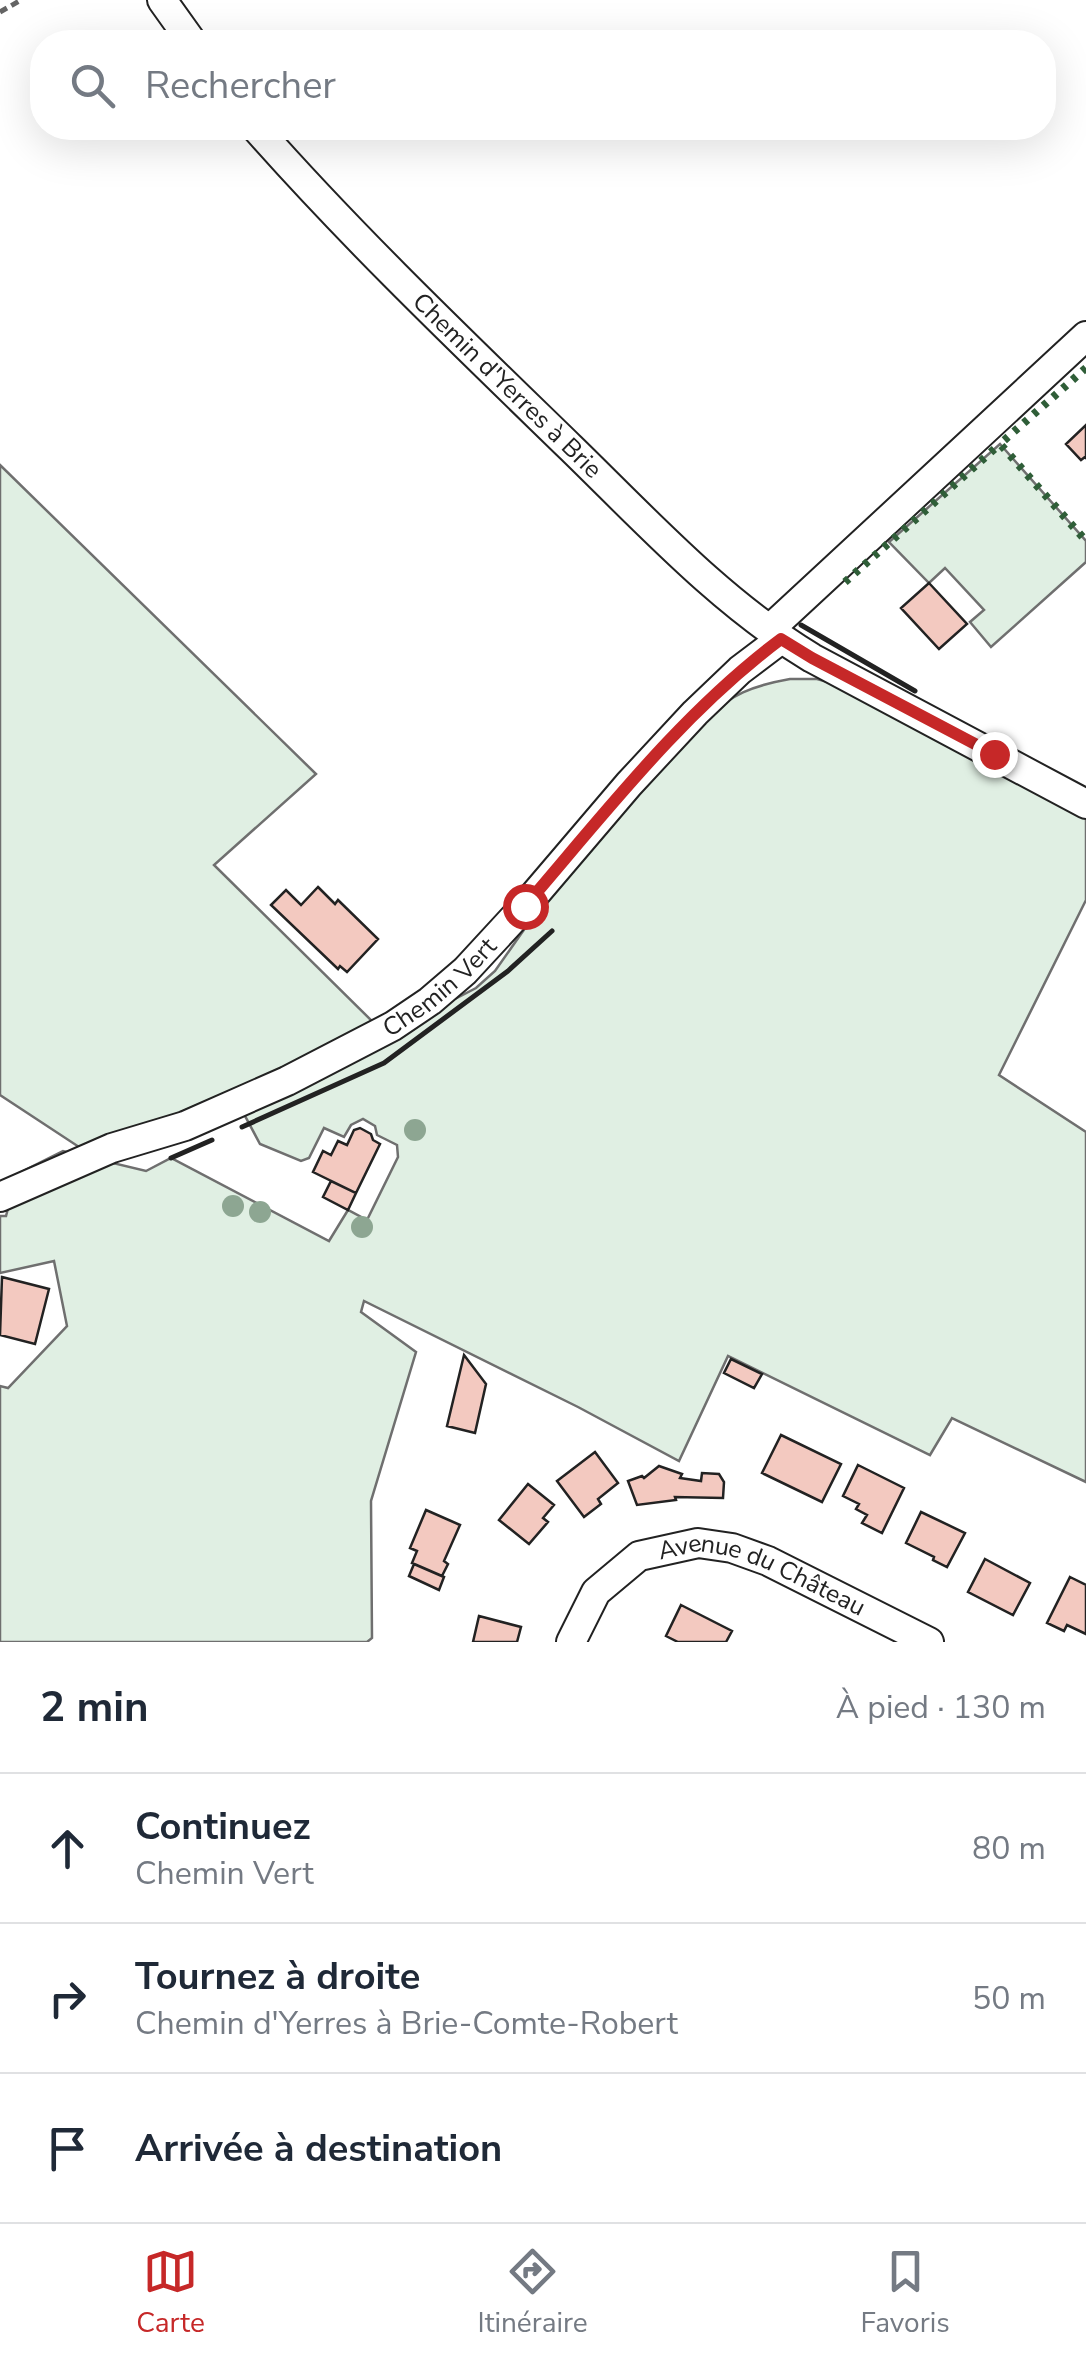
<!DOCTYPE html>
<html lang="fr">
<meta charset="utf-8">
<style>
:root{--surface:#fff;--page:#f6f6f7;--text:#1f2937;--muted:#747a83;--line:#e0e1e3;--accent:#c62828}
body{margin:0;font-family:"Nunito Sans",sans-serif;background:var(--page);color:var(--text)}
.stop{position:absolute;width:30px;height:30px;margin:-22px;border:8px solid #c62828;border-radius:50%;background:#fff}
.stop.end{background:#c62828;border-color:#fff;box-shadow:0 2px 10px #0008}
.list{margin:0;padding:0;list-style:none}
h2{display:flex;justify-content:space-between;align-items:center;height:130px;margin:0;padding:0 40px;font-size:42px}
h2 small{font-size:32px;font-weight:400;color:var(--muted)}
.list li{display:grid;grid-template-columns:65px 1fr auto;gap:30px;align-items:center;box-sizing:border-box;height:150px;padding:0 40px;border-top:2px solid var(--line)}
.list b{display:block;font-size:38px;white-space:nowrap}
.list p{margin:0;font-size:32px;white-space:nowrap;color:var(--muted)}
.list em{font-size:32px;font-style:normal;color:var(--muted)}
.icon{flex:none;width:55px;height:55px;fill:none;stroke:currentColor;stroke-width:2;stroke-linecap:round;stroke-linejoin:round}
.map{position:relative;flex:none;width:1086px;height:1642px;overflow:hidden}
.search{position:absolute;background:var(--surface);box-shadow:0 10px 40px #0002;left:30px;right:30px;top:30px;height:110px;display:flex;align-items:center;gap:25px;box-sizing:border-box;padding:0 35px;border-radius:40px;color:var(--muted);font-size:38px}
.sheet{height:580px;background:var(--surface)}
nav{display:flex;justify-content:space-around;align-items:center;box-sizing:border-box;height:140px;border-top:2px solid var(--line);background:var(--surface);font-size:28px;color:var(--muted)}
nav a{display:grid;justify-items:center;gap:5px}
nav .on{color:var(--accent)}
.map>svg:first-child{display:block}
.green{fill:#e0efe3;stroke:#6f6f6f;stroke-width:2.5}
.building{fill:#f3c9c0;stroke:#222;stroke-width:2.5}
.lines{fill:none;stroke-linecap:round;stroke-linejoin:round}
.minor-casing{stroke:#222;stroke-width:32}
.path{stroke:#646464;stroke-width:5;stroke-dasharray:8 5;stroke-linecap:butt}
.minor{stroke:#fff;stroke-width:28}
.hedge{stroke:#2f5e38;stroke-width:8;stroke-dasharray:5 8;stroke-linecap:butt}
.wall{stroke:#222;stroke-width:5}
.tree{fill:#8da692}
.route{stroke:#c62828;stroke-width:12}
.labels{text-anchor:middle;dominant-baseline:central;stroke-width:8;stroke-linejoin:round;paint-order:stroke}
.street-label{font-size:25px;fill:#222;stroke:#fff}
</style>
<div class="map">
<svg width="1086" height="1642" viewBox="0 0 1086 1642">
<rect width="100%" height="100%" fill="#fff"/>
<path class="green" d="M1000 444 1086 541V562L991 647 970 622 984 610 945 568 929 583 889 542Z
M0 465 316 774 214 865 378 1027 158 1122 79 1147 0 1095Z
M790 679H817L842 686 1086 817V900L999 1075 1086 1132V1482L952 1418 930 1455 728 1356 679 1461 578 1407 364 1301 361 1312 416 1352 371 1501 372 1638 367 1642H0V1386L8 1388 67 1326 54 1261 0 1273V1216H6L17 1174 63 1151 146 1171 171 1158 329 1241 348 1210 367 1220 398 1157 397 1145 377 1135 375 1126 363 1119 351 1125 344 1137 324 1128 309 1158 301 1161 260 1144 244 1114 378 1048 414 1029 453 1000 476 988 495 971 542 904 702 720C733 694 751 686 790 679Z"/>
<path class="building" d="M1086 425V458L1085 457 1081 460 1066 444Z
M929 583 967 624 939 649 901 608Z
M318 887 335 904 338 900 378 939 347 972 340 966 338 969 271 905 286 890 301 905Z
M360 1128 371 1134 373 1140 380 1144 356 1193 313 1172 323 1151 331 1155 338 1141 347 1145 354 1130Z
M331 1181 356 1193 348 1210 323 1197Z
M2 1277 49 1289 35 1344 0 1335Z
M464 1355 486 1384 475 1433 447 1426Z
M731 1359 762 1374 754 1388 724 1373Z
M781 1435 841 1464 822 1502 762 1473Z
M595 1452 618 1483 598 1499 601 1504 584 1517 557 1481Z
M858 1465 904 1488 882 1533 862 1523 867 1515 856 1509 859 1504 843 1496Z
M659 1466 682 1474 680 1478 701 1481 702 1473 719 1474 724 1482 723 1498 675 1497 676 1500 637 1505 628 1481 642 1476 644 1478Z
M528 1484 554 1505 543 1518 548 1522 529 1544 499 1520Z
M426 1510 460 1525 444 1561 448 1564 442 1576 412 1563 417 1551 410 1548Z
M921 1512 965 1533 947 1567 933 1560 934 1557 906 1543Z
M985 1559 1030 1583 1013 1615 968 1592Z
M414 1564 444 1577 439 1590 409 1576Z
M1070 1577 1086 1585V1634L1067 1625 1064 1631 1047 1623Z
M681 1605 732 1631 726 1642H678L666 1636Z
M479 1616 521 1627 517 1642H473Z"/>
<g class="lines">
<g class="minor-casing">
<g id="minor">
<path d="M162 0 192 42"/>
<path id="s1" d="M256 128C355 240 464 344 571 448 647 522 721 603 812 658L1086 804"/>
<path d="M770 629 1086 336"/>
<path id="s2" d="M0 1197 112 1148 185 1126 287 1081 393 1026 430 1001 465 971 525 906 629 784 695 713 740 670 781 639"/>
<path id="s3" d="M571 1642 596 1592 639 1556 698 1543 732 1548 768 1561 929 1642"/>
</g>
</g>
<path class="path" d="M0 12 21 0"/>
<use href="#minor" class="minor"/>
<path class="hedge" d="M1086 368 1000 444 1086 541
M845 582 1000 444"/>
<path class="wall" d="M801 625 915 691
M242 1127 384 1063 508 971 552 931
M171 1158 212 1140"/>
</g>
<g class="tree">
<circle cx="415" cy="1130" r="11"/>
<circle cx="233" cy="1206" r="11"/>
<circle cx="260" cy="1212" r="11"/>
<circle cx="362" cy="1227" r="11"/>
</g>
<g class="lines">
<path class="route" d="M525 906C605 813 682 713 781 639L812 658 994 754"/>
</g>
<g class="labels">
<g class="street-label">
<text stroke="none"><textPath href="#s1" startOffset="360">Chemin d'Yerres à Brie</textPath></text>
<text stroke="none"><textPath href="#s2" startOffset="490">Chemin Vert</textPath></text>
<text stroke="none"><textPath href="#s3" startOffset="242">Avenue du Château</textPath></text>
</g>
</g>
</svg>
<div class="stop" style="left:525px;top:906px"></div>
<div class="stop end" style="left:994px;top:754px"></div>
<div class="search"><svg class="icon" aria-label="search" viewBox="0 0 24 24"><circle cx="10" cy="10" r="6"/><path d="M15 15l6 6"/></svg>Rechercher</div>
</div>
<section class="sheet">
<h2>2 min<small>À pied · 130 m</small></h2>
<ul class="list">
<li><svg class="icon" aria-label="ahead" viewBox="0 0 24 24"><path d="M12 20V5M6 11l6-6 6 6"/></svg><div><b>Continuez</b><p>Chemin Vert</p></div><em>80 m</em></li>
<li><svg class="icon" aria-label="right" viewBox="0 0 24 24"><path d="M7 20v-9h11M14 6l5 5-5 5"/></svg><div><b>Tournez à droite</b><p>Chemin d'Yerres à Brie-Comte-Robert</p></div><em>50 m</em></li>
<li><svg class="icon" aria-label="arrive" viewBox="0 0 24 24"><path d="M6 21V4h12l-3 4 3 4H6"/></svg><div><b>Arrivée à destination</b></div></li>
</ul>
</section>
<nav>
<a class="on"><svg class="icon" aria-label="map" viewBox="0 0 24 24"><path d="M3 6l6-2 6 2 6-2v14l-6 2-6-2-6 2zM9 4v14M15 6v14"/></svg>Carte</a>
<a><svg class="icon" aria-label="directions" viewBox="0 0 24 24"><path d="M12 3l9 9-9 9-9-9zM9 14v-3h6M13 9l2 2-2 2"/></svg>Itinéraire</a>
<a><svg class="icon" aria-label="saved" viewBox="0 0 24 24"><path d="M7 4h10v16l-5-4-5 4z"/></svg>Favoris</a>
</nav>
